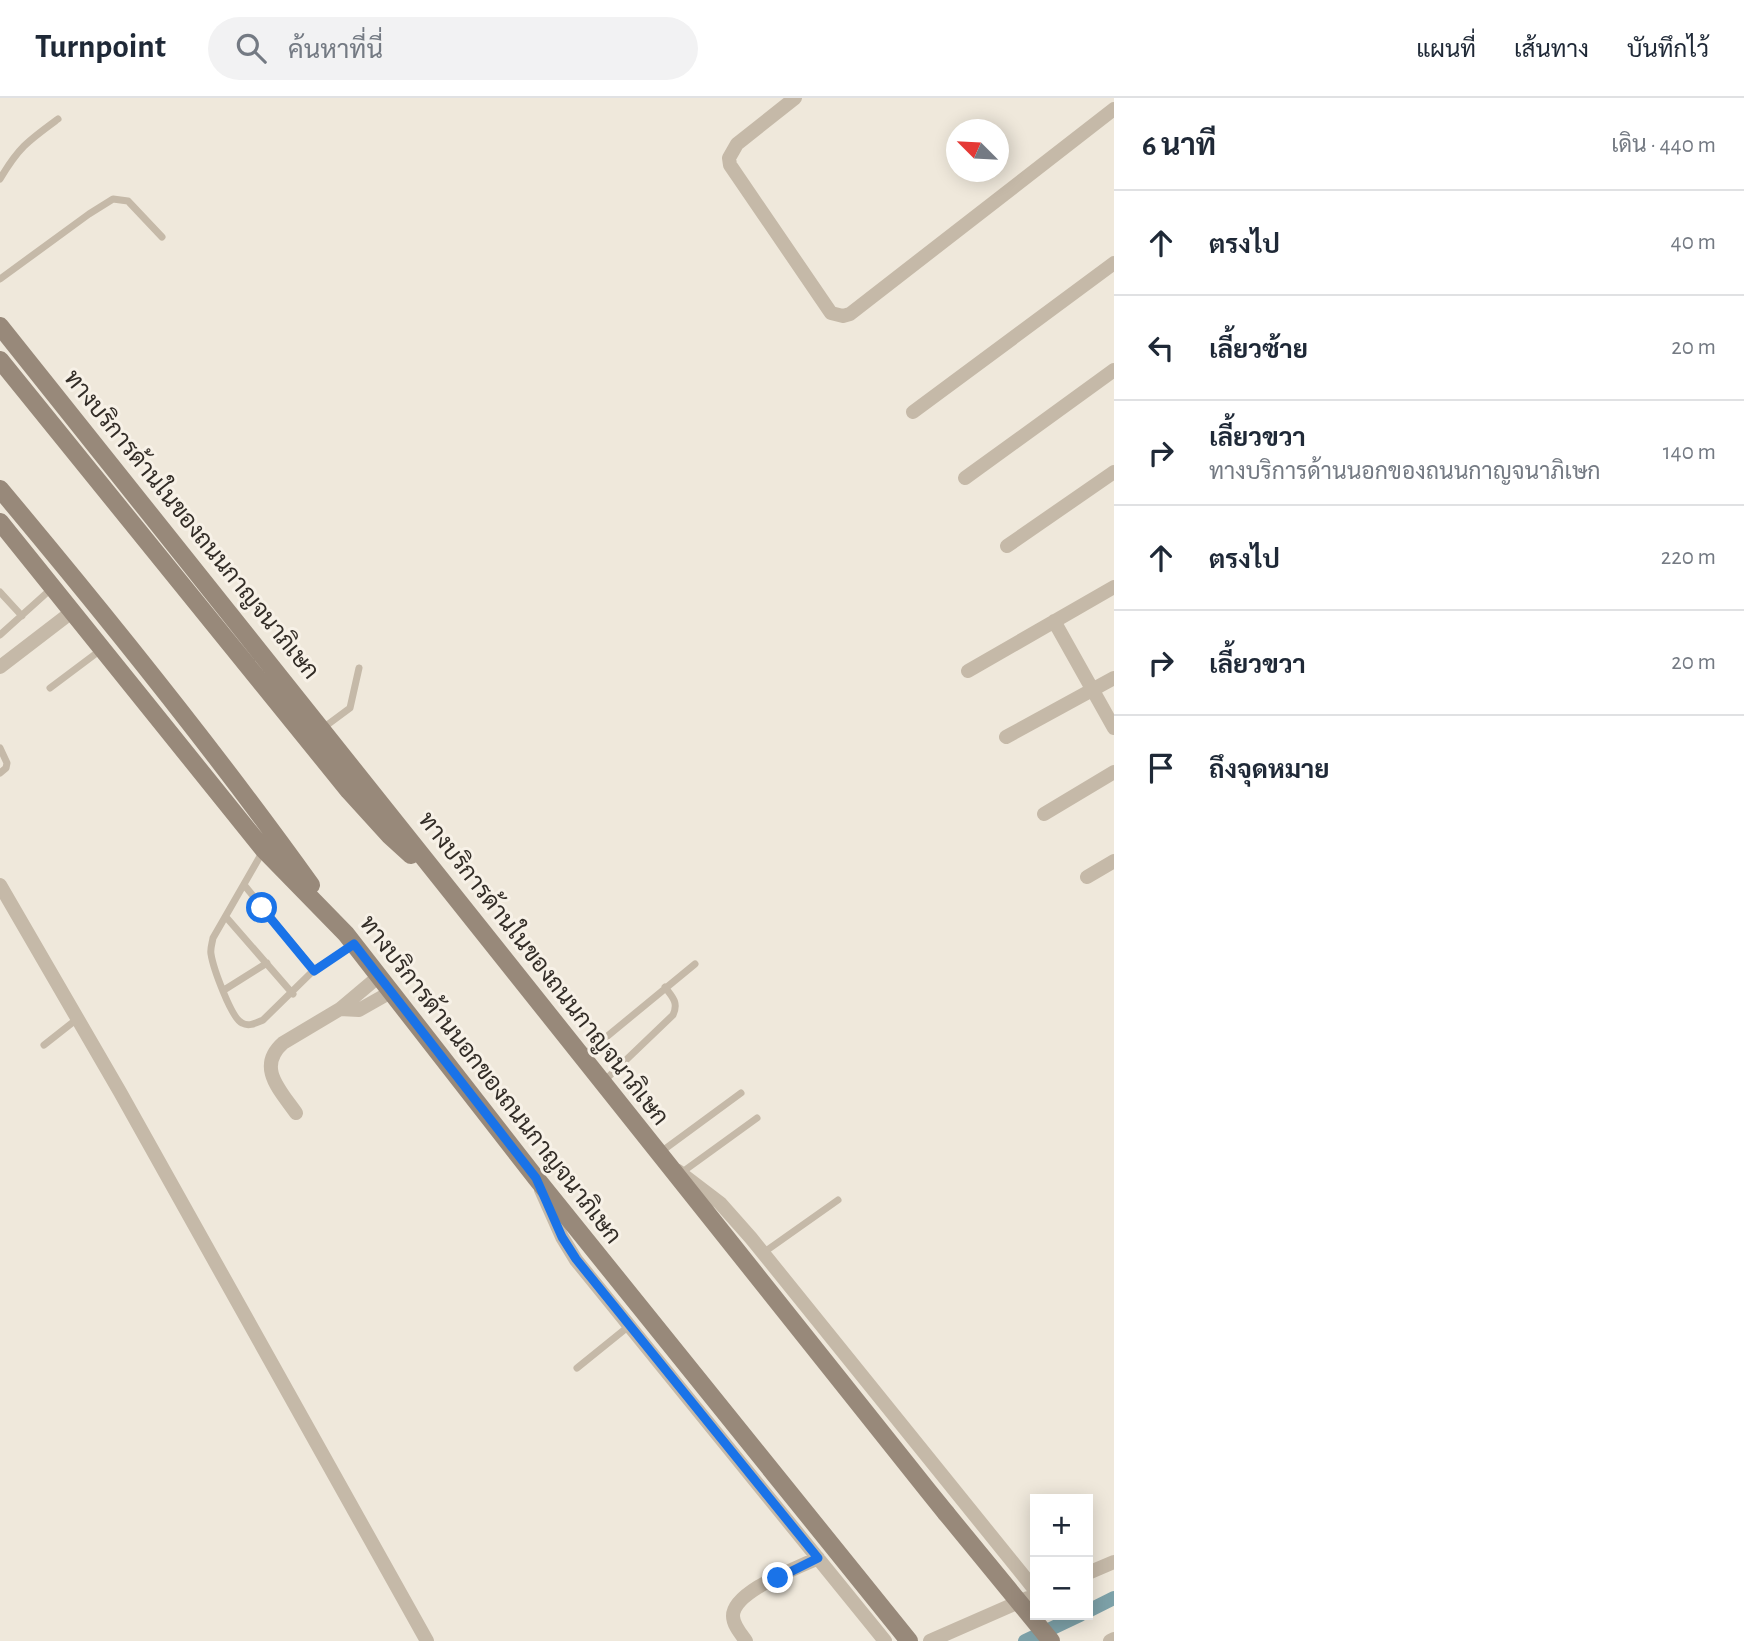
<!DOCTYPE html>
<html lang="th">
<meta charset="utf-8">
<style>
:root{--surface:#fff;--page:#f2f2f3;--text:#1f2937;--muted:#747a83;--line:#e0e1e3}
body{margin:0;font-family:"Alegreya Sans",Sarabun,sans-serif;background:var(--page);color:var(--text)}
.controls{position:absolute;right:21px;bottom:21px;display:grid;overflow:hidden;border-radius:0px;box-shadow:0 4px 18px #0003}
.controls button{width:63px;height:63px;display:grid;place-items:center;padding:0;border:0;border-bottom:2px solid var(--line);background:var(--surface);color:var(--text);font:35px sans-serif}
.compass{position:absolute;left:946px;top:21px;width:63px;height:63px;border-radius:50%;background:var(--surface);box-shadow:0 4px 18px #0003;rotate:294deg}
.stop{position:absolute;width:21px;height:21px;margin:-16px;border:5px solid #1a73e8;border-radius:50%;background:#fff}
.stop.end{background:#1a73e8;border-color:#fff;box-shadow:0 2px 7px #0008}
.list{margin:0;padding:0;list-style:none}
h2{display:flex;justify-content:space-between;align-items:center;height:91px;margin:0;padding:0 28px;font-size:30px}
h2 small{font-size:23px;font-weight:400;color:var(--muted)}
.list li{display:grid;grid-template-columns:46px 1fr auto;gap:21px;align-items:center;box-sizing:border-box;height:105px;padding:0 28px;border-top:2px solid var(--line)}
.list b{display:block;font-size:26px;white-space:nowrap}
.list p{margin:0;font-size:23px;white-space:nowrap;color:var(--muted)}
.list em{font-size:23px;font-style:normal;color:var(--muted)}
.icon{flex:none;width:38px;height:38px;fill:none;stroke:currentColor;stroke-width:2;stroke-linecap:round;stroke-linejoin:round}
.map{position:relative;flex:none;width:1114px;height:1543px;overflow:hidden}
header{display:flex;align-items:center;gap:42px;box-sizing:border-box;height:98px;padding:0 35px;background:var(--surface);border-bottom:2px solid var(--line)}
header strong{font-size:33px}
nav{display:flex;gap:38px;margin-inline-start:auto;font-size:24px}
.search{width:490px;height:63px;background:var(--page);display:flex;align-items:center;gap:18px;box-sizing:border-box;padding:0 24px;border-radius:38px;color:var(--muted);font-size:26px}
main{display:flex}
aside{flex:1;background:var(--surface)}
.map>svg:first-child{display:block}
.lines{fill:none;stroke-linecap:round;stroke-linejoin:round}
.canal{stroke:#7da1a8;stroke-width:14}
.lane{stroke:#c5b9a8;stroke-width:7}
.street{stroke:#c5b9a8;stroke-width:14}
.secondary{stroke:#98897a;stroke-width:18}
.secondary-bridge{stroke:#98897a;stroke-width:18}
.route{stroke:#1a73e8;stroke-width:9}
.labels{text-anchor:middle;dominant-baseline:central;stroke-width:6;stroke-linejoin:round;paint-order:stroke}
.street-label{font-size:24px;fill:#332d27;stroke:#f7f1e7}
</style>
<header>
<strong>Turnpoint</strong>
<div class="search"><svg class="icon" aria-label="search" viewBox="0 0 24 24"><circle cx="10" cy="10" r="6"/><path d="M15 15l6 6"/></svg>ค้นหาที่นี่</div>
<nav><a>แผนที่</a><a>เส้นทาง</a><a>บันทึกไว้</a></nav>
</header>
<main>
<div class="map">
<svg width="1114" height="1543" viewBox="0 0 1114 1543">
<rect width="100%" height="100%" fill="#efe8db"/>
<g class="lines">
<path class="canal" d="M1088 1513 1114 1500
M1025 1543 1080 1517"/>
<path class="lane" d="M0 81C19 49 28 43 58 21
M0 181 89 116 113 101 128 103 162 139
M0 494 22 518
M0 537 51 491
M50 590 102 551
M323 630 350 610 359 570
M0 650 7 665 6 670 0 675
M263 753 213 840C212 846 210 851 211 856 213 869 231 920 242 925 249 929 256 925 263 922L314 872 353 847
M245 788 314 872
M226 819 293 896
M224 892 267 865
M44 947 77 921
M582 959 695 866
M602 985 673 917C679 904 672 899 665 889
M658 1056 741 995
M681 1075 757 1020
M763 1155 838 1102
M577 1270 629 1228"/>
<path class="street" d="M795 0 737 46 729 60 730 67 831 215 843 218 850 216 1114 11
M913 314 1114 165
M965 380 1114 272
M1007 448 1114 374
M1054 523 1114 630
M0 569 73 513
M968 573 1114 489
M1006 639 1114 580
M1044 716 1114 674
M1087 779 1114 763
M0 787 120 994 427 1543
M340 911 359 912 389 895
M296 1015C280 992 256 969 283 945L340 911 378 879
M678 1073 720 1105 751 1140 1035 1492
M541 1092 562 1139 576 1162 885 1543
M1088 1475 1114 1464
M746 1543C741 1536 733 1527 733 1518 733 1493 798 1470 818 1460
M930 1543 1028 1500
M1110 1543 1114 1541"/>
<path class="secondary" d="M0 228C317 623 629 1021 946 1415
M0 262 349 693 389 737 411 757
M0 391C108 520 213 650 311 787
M0 424 264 752 346 836 536 1080 909 1543"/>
<path class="secondary-bridge" d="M946 1415 1051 1543"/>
</g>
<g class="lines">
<path class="route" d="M262 810 314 873 354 846 536 1080 562 1139 576 1161 818 1460 778 1480"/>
</g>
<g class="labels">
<g class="street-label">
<text transform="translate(191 427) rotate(51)">ทางบริการด้านในของถนนกาญจนาภิเษก</text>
<text transform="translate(543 871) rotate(52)">ทางบริการด้านในของถนนกาญจนาภิเษก</text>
<text transform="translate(490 982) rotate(52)">ทางบริการด้านนอกของถนนกาญจนาภิเษก</text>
</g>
</g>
</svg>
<div class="controls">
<button>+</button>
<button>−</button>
</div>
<svg class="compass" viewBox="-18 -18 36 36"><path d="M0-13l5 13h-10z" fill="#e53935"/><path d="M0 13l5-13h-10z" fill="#747a83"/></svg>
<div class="stop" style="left:262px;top:810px"></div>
<div class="stop end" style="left:778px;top:1480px"></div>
</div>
<aside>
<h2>6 นาที<small>เดิน · 440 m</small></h2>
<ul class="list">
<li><svg class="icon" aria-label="ahead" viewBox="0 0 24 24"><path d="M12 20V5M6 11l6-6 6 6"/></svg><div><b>ตรงไป</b></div><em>40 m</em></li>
<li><svg class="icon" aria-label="left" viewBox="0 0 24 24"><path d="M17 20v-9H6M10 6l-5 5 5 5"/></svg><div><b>เลี้ยวซ้าย</b></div><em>20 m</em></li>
<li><svg class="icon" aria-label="right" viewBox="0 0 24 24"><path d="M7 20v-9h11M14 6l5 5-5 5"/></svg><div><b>เลี้ยวขวา</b><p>ทางบริการด้านนอกของถนนกาญจนาภิเษก</p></div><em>140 m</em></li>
<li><svg class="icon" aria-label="ahead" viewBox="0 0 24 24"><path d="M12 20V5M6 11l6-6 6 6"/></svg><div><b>ตรงไป</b></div><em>220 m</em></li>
<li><svg class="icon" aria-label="right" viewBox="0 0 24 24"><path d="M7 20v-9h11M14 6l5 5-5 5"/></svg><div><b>เลี้ยวขวา</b></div><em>20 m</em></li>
<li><svg class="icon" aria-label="arrive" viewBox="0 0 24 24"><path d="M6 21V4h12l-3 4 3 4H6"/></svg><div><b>ถึงจุดหมาย</b></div></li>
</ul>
</aside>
</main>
